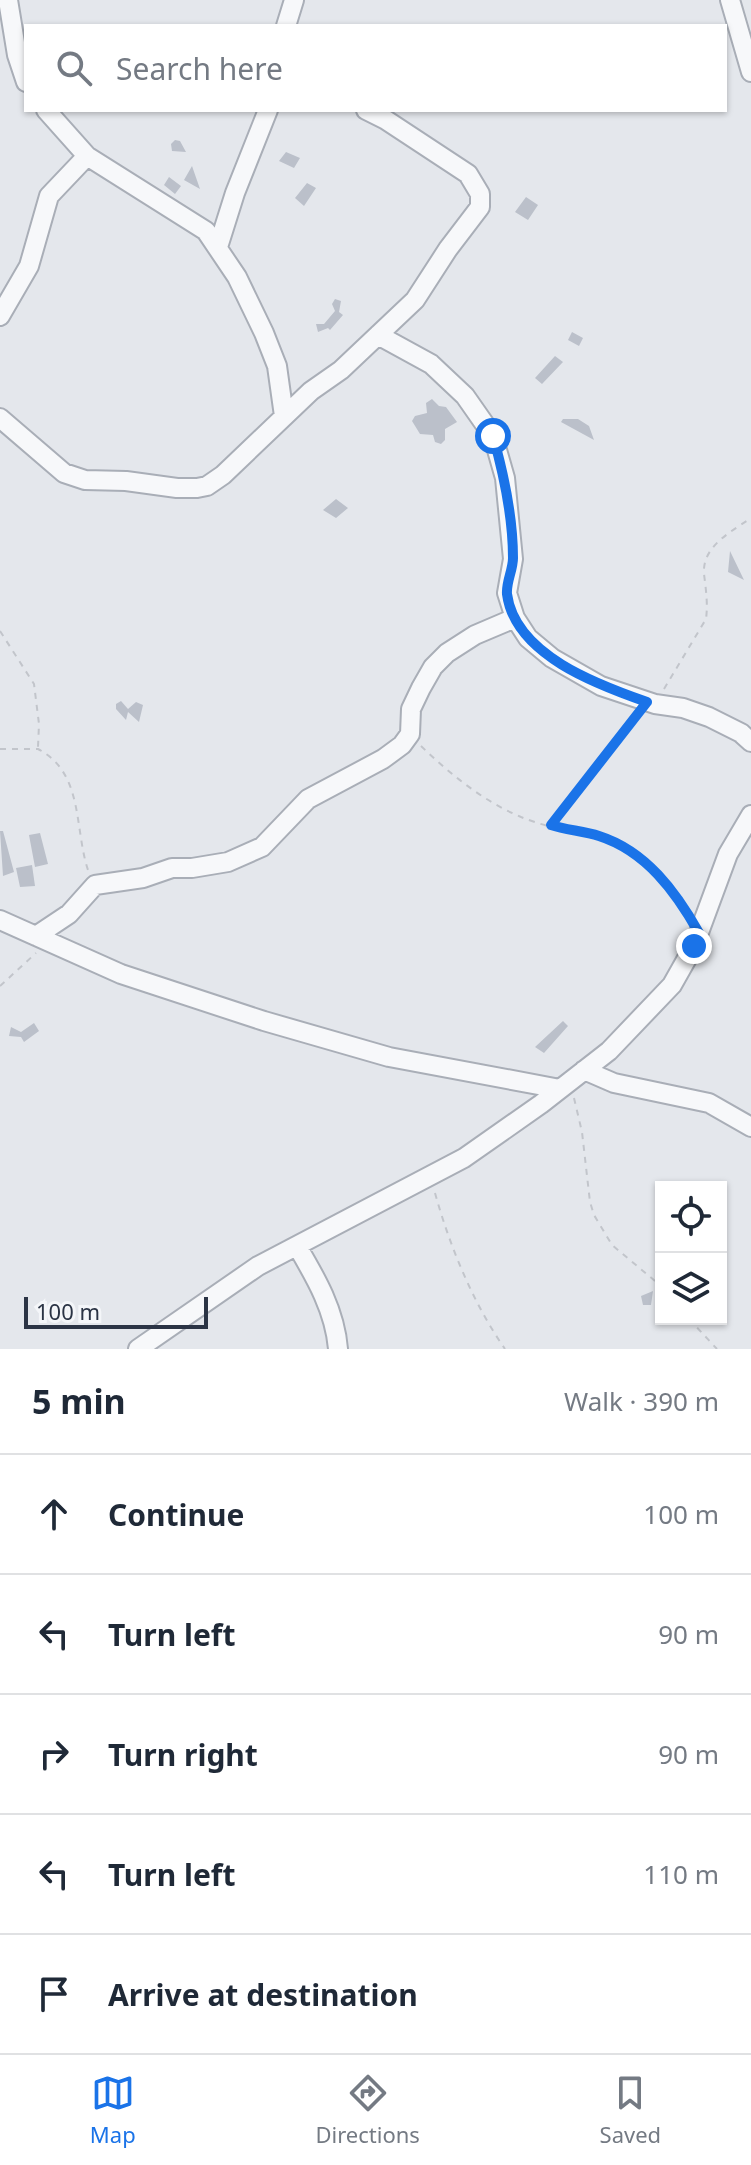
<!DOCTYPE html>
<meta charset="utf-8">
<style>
:root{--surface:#fff;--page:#f2f2f3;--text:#1f2937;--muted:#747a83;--line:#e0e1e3;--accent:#1a73e8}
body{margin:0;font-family:"Noto Sans",sans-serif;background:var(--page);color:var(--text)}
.controls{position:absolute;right:24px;bottom:24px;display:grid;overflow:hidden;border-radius:0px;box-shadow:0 2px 6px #0004}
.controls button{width:72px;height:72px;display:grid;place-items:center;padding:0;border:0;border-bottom:2px solid var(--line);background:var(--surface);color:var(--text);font:40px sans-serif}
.scale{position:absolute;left:24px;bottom:20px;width:184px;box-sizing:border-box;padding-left:8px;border:4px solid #2b3445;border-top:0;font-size:22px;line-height:28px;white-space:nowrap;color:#2b3445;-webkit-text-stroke:6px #f4f6f9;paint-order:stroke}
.stop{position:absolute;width:24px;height:24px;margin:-18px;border:6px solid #1a73e8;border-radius:50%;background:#fff}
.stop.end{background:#1a73e8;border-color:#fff;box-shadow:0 2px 8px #0008}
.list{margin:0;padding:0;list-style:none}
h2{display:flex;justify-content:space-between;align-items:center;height:104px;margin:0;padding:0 32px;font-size:34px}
h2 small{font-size:26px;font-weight:400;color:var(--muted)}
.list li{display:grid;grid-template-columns:52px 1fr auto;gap:24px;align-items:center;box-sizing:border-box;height:120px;padding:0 32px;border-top:2px solid var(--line)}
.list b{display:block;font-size:30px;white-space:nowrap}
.list em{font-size:26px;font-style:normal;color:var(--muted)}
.icon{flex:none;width:44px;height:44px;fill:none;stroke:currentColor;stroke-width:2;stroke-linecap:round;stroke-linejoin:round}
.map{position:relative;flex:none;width:751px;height:1349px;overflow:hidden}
.search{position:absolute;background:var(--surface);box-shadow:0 2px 6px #0004;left:24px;right:24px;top:24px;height:88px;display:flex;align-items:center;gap:20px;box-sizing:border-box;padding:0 28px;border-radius:0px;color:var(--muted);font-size:30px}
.sheet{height:704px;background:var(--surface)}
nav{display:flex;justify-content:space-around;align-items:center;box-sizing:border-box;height:112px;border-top:2px solid var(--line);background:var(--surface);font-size:22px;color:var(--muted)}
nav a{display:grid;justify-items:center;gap:4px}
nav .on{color:var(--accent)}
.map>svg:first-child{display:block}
.building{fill:#bbc0ca}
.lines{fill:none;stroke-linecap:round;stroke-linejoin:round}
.minor-casing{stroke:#a9aeb7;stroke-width:22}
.path{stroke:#c2c5cb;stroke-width:2;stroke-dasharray:6 6;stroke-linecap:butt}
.minor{stroke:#f7f8fa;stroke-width:18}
.route{stroke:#1a73e8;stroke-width:10}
</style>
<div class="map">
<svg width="751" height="1349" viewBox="0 0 751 1349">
<rect width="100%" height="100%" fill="#e4e7ec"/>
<path class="building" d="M175 140 180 141 186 152 172 151 171 144Z
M286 152 300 158 294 168 279 161Z
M192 166 200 189 184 180Z
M169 177 181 186 175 194 164 185Z
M307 183 316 188 304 206 295 198Z
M526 197 538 205 528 220 515 212Z
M335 299 341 301 339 312 343 315 330 330 328 328 318 332 316 324H324L335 311 332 304Z
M572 332 583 338 579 346 568 340Z
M555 356 563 362 542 384 535 378Z
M432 399 439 406 446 407 457 422 445 429V440L441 444 435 442 433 435 420 434 412 421 415 416 427 413 426 403Z
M563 419H578L589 426 594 440 561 422Z
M336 499 348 508 336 518 323 510Z
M730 551 744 580 728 572Z
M121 701 128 709 136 702 143 705 139 722 128 712 126 720 116 709V704Z
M0 831H3L14 872 3 876Z
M40 833 48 864 35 867 29 835Z
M32 865 35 886 20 887 16 868Z
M563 1021 568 1026 544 1053 535 1047Z
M34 1023 39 1031 24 1042 21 1037 9 1036 11 1027 21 1032Z
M653 1291 651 1305H643L641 1296Z"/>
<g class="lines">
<g class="minor-casing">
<path id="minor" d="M8 0 17 55 26 82
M730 0 751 72
M286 26 294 0
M46 110 87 156 206 231 237 277 264 333 277 366 284 416
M218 247 235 193 268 110
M0 316 29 266 49 196 87 156
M378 335 431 364 465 396 493 436 505 478 513 559 507 593 515 618 528 638 552 658 601 686 655 704 683 708 709 717 741 733 751 742
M0 418 64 473 85 480 126 481 177 488H197L207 486 223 475 311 391 341 370 415 300 448 249 480 207V194L468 174 386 120 366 110
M0 920 121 974 264 1021 389 1057 560 1089
M36 936 69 914 95 885 143 878 172 868H192L228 862 262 847 308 799 383 759 402 745 410 734 411 709 421 688 433 667 447 653 475 635 515 618
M584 1070 614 1083 709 1103 751 1127
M297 1246C316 1278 335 1311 338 1349
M138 1349 258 1266 464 1158 541 1104 609 1051 672 985 694 946 728 854 751 815"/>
</g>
<path class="path" d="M0 631 34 684 39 724 38 747
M664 689 706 619C708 604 706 590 704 574 702 546 731 532 751 518
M421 746C450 774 483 801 521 817 538 824 561 830 580 833 586 834 592 834 598 835 636 847 670 881 689 914
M0 749H38C84 773 74 828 88 870
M552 824 637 716
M0 986 36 953
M574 1098 582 1132 590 1202 594 1215 612 1245 661 1286
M435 1193C450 1247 473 1303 505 1349
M689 1319 717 1349"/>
<use href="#minor" class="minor"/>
</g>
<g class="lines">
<path class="route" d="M493 436C504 475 513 517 513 558 513 570 506 582 507 594 515 655 598 685 647 702L551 825C566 830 584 831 599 836 646 851 676 892 699 933L694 946"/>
</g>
</svg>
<div class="controls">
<button><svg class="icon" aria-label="locate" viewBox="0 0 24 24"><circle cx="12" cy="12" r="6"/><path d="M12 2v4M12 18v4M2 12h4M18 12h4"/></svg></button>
<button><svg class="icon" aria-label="layers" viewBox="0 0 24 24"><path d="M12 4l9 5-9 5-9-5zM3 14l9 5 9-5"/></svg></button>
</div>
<div class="scale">100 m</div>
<div class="stop" style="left:493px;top:436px"></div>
<div class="stop end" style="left:694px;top:946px"></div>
<div class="search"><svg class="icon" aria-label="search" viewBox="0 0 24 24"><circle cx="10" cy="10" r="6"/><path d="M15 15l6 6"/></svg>Search here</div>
</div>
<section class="sheet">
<h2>5 min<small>Walk · 390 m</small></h2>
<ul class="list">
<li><svg class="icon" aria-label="ahead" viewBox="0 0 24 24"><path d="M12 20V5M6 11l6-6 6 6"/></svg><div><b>Continue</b></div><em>100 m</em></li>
<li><svg class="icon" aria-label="left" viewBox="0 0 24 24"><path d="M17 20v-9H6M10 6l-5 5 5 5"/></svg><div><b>Turn left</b></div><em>90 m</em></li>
<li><svg class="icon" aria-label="right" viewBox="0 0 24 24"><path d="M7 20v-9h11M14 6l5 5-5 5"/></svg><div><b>Turn right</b></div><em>90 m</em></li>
<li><svg class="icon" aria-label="left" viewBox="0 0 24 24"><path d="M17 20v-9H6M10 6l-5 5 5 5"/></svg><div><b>Turn left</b></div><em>110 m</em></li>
<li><svg class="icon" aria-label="arrive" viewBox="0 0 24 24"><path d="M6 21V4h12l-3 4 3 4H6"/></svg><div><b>Arrive at destination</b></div></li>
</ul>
</section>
<nav>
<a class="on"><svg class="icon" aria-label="map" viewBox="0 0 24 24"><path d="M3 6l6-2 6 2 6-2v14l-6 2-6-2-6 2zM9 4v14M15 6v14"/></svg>Map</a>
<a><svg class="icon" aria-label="directions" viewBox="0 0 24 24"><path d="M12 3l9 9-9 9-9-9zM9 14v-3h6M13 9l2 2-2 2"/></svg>Directions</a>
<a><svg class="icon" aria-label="saved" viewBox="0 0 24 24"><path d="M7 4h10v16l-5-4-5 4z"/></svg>Saved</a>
</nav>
